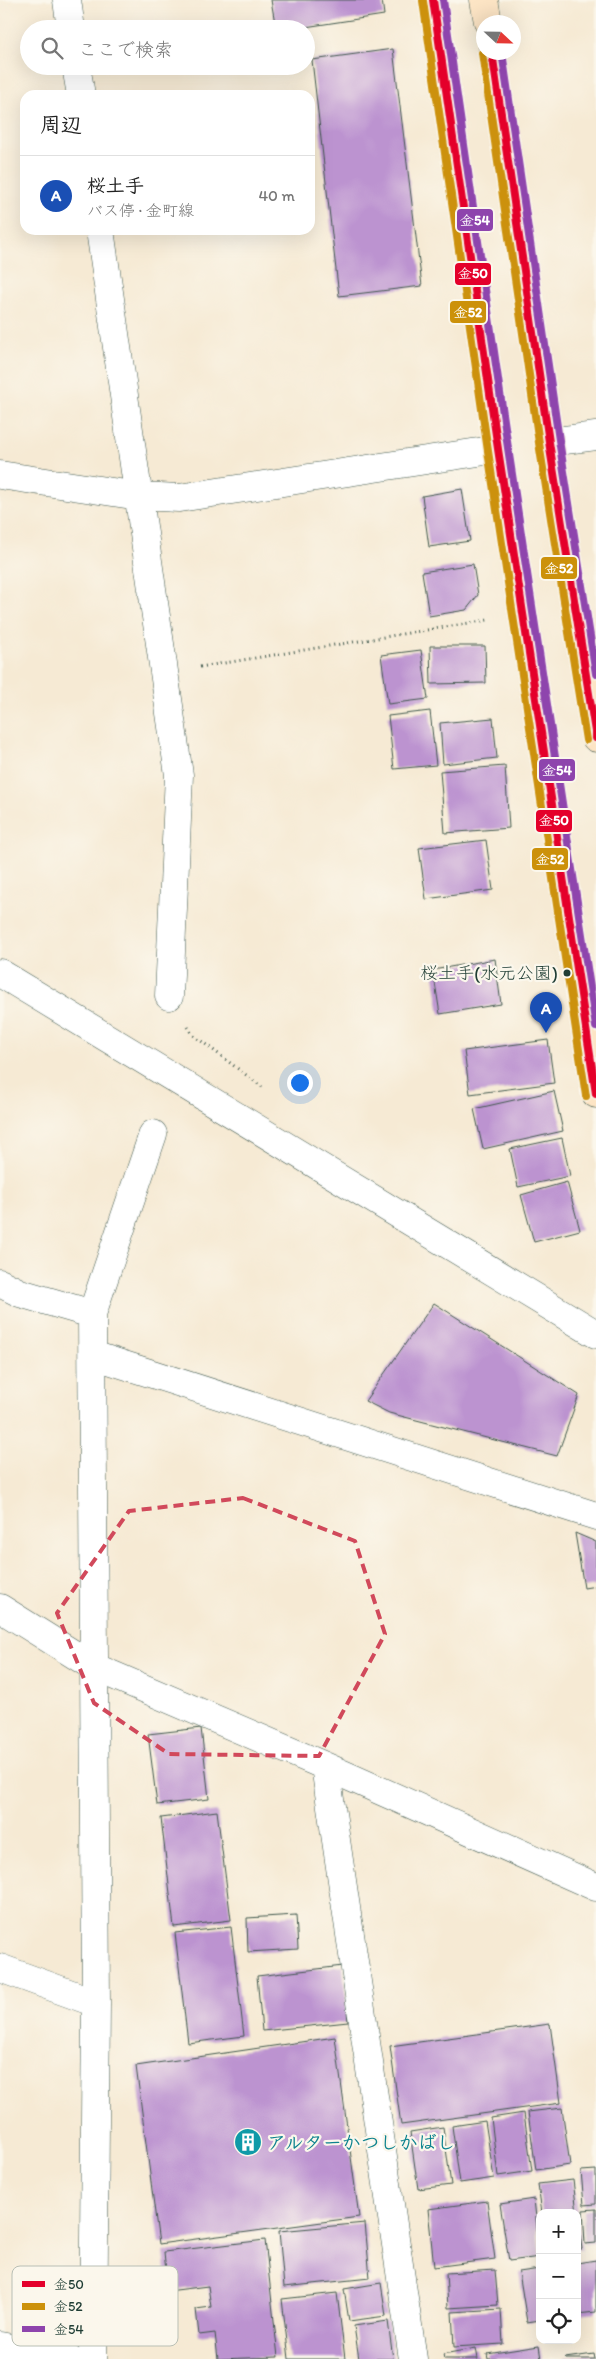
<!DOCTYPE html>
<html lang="ja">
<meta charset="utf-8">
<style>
:root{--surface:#fff;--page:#f6f6f6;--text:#222;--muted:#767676;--line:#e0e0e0;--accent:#0b8043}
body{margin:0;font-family:Itim,"Klee One",sans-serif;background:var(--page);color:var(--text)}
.controls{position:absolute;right:15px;bottom:15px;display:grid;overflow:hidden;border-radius:10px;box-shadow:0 5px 20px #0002}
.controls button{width:45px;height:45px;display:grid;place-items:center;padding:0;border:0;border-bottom:1px solid var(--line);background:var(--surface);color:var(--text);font:25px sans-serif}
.compass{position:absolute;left:476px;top:15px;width:45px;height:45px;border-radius:50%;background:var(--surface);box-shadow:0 5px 20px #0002;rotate:112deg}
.you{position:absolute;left:299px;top:1082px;width:18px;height:18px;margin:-12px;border:4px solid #fff;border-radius:50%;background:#1a73e8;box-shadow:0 0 0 8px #1a73e833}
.badge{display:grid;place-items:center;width:32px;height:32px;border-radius:50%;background:var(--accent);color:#fff;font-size:16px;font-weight:700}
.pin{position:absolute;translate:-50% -41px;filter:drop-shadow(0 1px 2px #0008)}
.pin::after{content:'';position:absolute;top:26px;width:18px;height:15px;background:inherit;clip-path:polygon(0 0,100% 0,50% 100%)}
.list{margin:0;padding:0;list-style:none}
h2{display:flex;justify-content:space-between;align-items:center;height:65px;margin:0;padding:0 20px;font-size:21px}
h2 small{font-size:16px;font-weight:400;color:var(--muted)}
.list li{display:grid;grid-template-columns:32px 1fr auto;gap:15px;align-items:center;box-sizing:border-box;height:80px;padding:0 20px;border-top:1px solid var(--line)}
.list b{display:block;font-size:19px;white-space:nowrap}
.list p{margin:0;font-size:16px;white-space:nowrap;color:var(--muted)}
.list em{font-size:16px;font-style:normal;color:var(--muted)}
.icon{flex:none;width:28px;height:28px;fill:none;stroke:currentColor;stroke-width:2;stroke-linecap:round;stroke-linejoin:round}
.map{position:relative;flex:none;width:596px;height:2359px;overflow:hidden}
.search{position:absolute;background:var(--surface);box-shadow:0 5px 20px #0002;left:20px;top:20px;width:295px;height:55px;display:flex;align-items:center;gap:12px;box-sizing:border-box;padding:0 18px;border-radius:28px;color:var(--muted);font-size:19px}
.panel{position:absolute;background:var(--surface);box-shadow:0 5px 20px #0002;left:20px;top:90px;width:295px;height:145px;border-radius:15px}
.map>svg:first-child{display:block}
.building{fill:#bc93d0}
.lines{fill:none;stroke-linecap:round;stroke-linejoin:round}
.minor-casing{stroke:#3f574c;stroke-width:29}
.secondary-casing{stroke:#3f574c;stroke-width:29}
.path{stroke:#3f574c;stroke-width:3;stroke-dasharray:1 4;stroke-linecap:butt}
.minor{stroke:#fff;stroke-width:28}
.secondary{stroke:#fde5c5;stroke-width:28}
.bus-1-casing{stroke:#fbf7ec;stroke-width:11}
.bus-2-casing{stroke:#fbf7ec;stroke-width:11}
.bus-3-casing{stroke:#fbf7ec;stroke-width:11}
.bus-1{stroke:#e4002b;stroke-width:8}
.bus-2{stroke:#cc910a;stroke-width:8}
.bus-3{stroke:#8e44ad;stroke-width:8}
.marked{fill:none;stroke:#d1495b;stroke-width:4;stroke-dasharray:10 6;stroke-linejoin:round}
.bus-dot{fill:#1f3d34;stroke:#fbf7ec;stroke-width:2}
.labels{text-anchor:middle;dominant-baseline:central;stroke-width:4.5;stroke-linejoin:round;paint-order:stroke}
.bus-label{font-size:18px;fill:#1f3d34;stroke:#fbf7ec;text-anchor:end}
.culture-label{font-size:19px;font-weight:bold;fill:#0d838f;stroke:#fbf7ec;text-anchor:start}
.key{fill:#fbf7ec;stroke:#b9bfb5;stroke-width:1}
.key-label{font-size:14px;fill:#1f3d34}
.line-badge{stroke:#fbf7ec;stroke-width:2}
.badge-label{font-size:14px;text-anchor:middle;font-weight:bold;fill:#fff}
</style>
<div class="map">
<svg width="596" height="2359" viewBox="0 0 596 2359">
<rect width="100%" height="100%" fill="#fbf7ec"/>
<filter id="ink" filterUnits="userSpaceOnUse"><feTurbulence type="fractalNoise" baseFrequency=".02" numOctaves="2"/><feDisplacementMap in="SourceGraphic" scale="10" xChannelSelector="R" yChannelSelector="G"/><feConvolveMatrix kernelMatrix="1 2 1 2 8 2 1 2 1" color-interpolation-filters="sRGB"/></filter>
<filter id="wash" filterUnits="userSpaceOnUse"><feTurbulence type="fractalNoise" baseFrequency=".0096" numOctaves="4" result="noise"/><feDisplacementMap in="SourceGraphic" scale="20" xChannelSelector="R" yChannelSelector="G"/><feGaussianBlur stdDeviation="1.12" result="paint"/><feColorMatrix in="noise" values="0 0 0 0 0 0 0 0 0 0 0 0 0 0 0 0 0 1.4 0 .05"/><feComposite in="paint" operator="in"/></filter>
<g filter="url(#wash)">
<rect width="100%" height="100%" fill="#f6ead4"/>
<g id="blocks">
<path class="building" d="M271 0H382L384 15 292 29H276Z
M393 49 422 286 339 296 312 60Z
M462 489 470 541 429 547 422 496Z
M473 564 478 595 466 610 429 616 422 572Z
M430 646H485L486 683 431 684Z
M421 650 428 699 388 704 381 655Z
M430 711 436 765 394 769 388 716Z
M493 718 497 758 443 764 440 723Z
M505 766 509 828 445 833 440 771Z
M486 840 493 890 426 899 419 848Z
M495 959 501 1004 440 1014 433 970Z
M548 1040 554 1083 470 1094 464 1051Z
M554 1091 563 1131 483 1149 474 1109Z
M562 1138 570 1176 518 1187 510 1149Z
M567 1182 580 1230 534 1242 521 1195Z
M434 1303 579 1395 557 1456 389 1413 365 1401Z
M575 1533 596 1542V1586L584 1588Z
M201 1728 209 1799 157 1805 148 1734Z
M217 1811 231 1920 174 1927 161 1818Z
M296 1915 298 1949 248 1952 247 1918Z
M231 1927 244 2036 188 2043 175 1933Z
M343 1966 348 2022 262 2031 257 1976Z
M550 2024 561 2103 401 2125 390 2046Z
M335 2037 359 2217 159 2244 136 2066Z
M562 2108 570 2165 536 2170 528 2112Z
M524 2113 532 2171 498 2176 491 2118Z
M485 2121 494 2178 460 2183 452 2126Z
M443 2127 451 2185 418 2189 410 2132Z
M596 2170V2204L584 2205 581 2171Z
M573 2180 577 2213H542L538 2184Z
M534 2199 540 2257 509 2261 500 2204Z
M487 2201 495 2259 434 2267 428 2209Z
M596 2209V2243L585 2244 583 2210Z
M578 2222 582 2249H577V2223Z
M365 2223 370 2278 284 2287 279 2231Z
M265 2240 278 2357 218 2359 215 2333 199 2335 196 2309 211 2307 208 2286 168 2291 164 2252Z
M596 2260V2312L577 2314V2263Z
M540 2269V2320L527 2322 519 2272Z
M495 2270 498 2305 448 2308 446 2273Z
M381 2283 386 2316 349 2321 344 2289Z
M337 2293 345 2359H289L282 2299Z
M501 2309 503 2344 454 2347 452 2312Z
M388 2321 393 2359H359L354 2326Z
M539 2346 541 2359H488L487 2354Z
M476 2348 478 2359H444L443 2354Z
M594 2354 595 2359H566L565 2358Z"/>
</g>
</g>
<g filter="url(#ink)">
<use href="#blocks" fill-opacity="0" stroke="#3f574c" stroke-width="1"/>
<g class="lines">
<g class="minor-casing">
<path id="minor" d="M67 0 71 29
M76 66 81 95
M100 230 179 775 169 996
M549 442 596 436
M0 475 139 496 179 498 498 449
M0 973 596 1334
M0 1283 20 1293 92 1314
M93 1355 596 1516
M0 1608 94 1667 325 1766 596 1887
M325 1766 413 2359
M0 1968 96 2003
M0 2346 69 2359
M93 2359 96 2003 92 1314 153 1134"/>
</g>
<g class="secondary-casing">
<path id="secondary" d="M433 0 498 449 596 1094
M484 0 488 22
M492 52 549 442 596 738"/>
</g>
<path class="path" d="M200 667 488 620
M188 1027 192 1034 262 1087"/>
<use href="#minor" class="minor"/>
<use href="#secondary" class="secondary"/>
<g class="bus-1-casing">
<path id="bus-1" d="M433 0 498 449 596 1094
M492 52 549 442 596 738"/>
</g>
<g class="bus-2-casing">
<path id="bus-2" d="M423 1 488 451 586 1096
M482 53 539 443 586 740"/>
</g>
<g class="bus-3-casing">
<path id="bus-3" d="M443 0 508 448 596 1027
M502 52 559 440 596 674"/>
</g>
<use href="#bus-1" class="bus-1"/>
<use href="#bus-2" class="bus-2"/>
<use href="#bus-3" class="bus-3"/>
</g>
</g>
<path class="marked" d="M243 1498 355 1541 385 1634 319 1756 169 1754 94 1703 57 1613 129 1511Z"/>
<defs>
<g id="building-disc" transform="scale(1.4375)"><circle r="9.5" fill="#0f9aa8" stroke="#fbf7ec"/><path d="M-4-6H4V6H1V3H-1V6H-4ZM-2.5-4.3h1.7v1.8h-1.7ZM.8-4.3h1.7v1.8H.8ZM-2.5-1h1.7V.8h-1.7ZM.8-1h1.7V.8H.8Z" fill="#fff"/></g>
</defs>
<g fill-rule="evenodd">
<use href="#building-disc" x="248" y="2142"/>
</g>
<circle class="bus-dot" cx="567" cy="973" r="4.5"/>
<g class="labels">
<g class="bus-label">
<text x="558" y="973">桜土手(水元公園)</text>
</g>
<g class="culture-label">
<text x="267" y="2142">アルターかつしかばし</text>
</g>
</g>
<rect x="12" y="2266" width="166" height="80" rx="8" class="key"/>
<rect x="22" y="2281" width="23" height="6" fill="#e4002b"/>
<rect x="22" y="2303" width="23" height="7" fill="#cc910a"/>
<rect x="22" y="2326" width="23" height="6" fill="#8e44ad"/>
<g class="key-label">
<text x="54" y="2289">金50</text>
<text x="54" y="2311">金52</text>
<text x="54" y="2334">金54</text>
</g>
<g class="line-badge">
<rect x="456" y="208" width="38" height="24" rx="5" fill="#8e44ad"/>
<rect x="454" y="262" width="38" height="24" rx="5" fill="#e4002b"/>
<rect x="449" y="300" width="38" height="24" rx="5" fill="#cc910a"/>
<rect x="540" y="556" width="38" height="24" rx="5" fill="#cc910a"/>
<rect x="538" y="758" width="38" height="24" rx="5" fill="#8e44ad"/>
<rect x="535" y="809" width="38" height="24" rx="5" fill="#e4002b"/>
<rect x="531" y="847" width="38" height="24" rx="5" fill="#cc910a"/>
</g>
<g class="badge-label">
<text x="475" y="225">金54</text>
<text x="473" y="278">金50</text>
<text x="468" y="317">金52</text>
<text x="559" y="573">金52</text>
<text x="557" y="775">金54</text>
<text x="554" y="825">金50</text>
<text x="550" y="864">金52</text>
</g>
</svg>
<div class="controls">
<button>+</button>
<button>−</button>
<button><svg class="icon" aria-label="locate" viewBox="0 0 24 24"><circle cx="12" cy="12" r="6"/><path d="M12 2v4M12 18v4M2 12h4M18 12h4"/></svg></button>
</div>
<svg class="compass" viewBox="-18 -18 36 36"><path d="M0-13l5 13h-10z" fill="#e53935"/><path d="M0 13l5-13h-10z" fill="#767676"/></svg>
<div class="you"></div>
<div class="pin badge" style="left:546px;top:1033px;background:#1a4fb4">A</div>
<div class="search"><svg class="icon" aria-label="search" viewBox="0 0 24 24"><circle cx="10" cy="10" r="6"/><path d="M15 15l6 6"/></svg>ここで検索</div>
<section class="panel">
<h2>周辺<small></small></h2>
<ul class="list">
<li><span class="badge" style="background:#1a4fb4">A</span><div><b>桜土手</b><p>バス停 · 金町線</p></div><em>40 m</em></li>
</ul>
</section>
</div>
